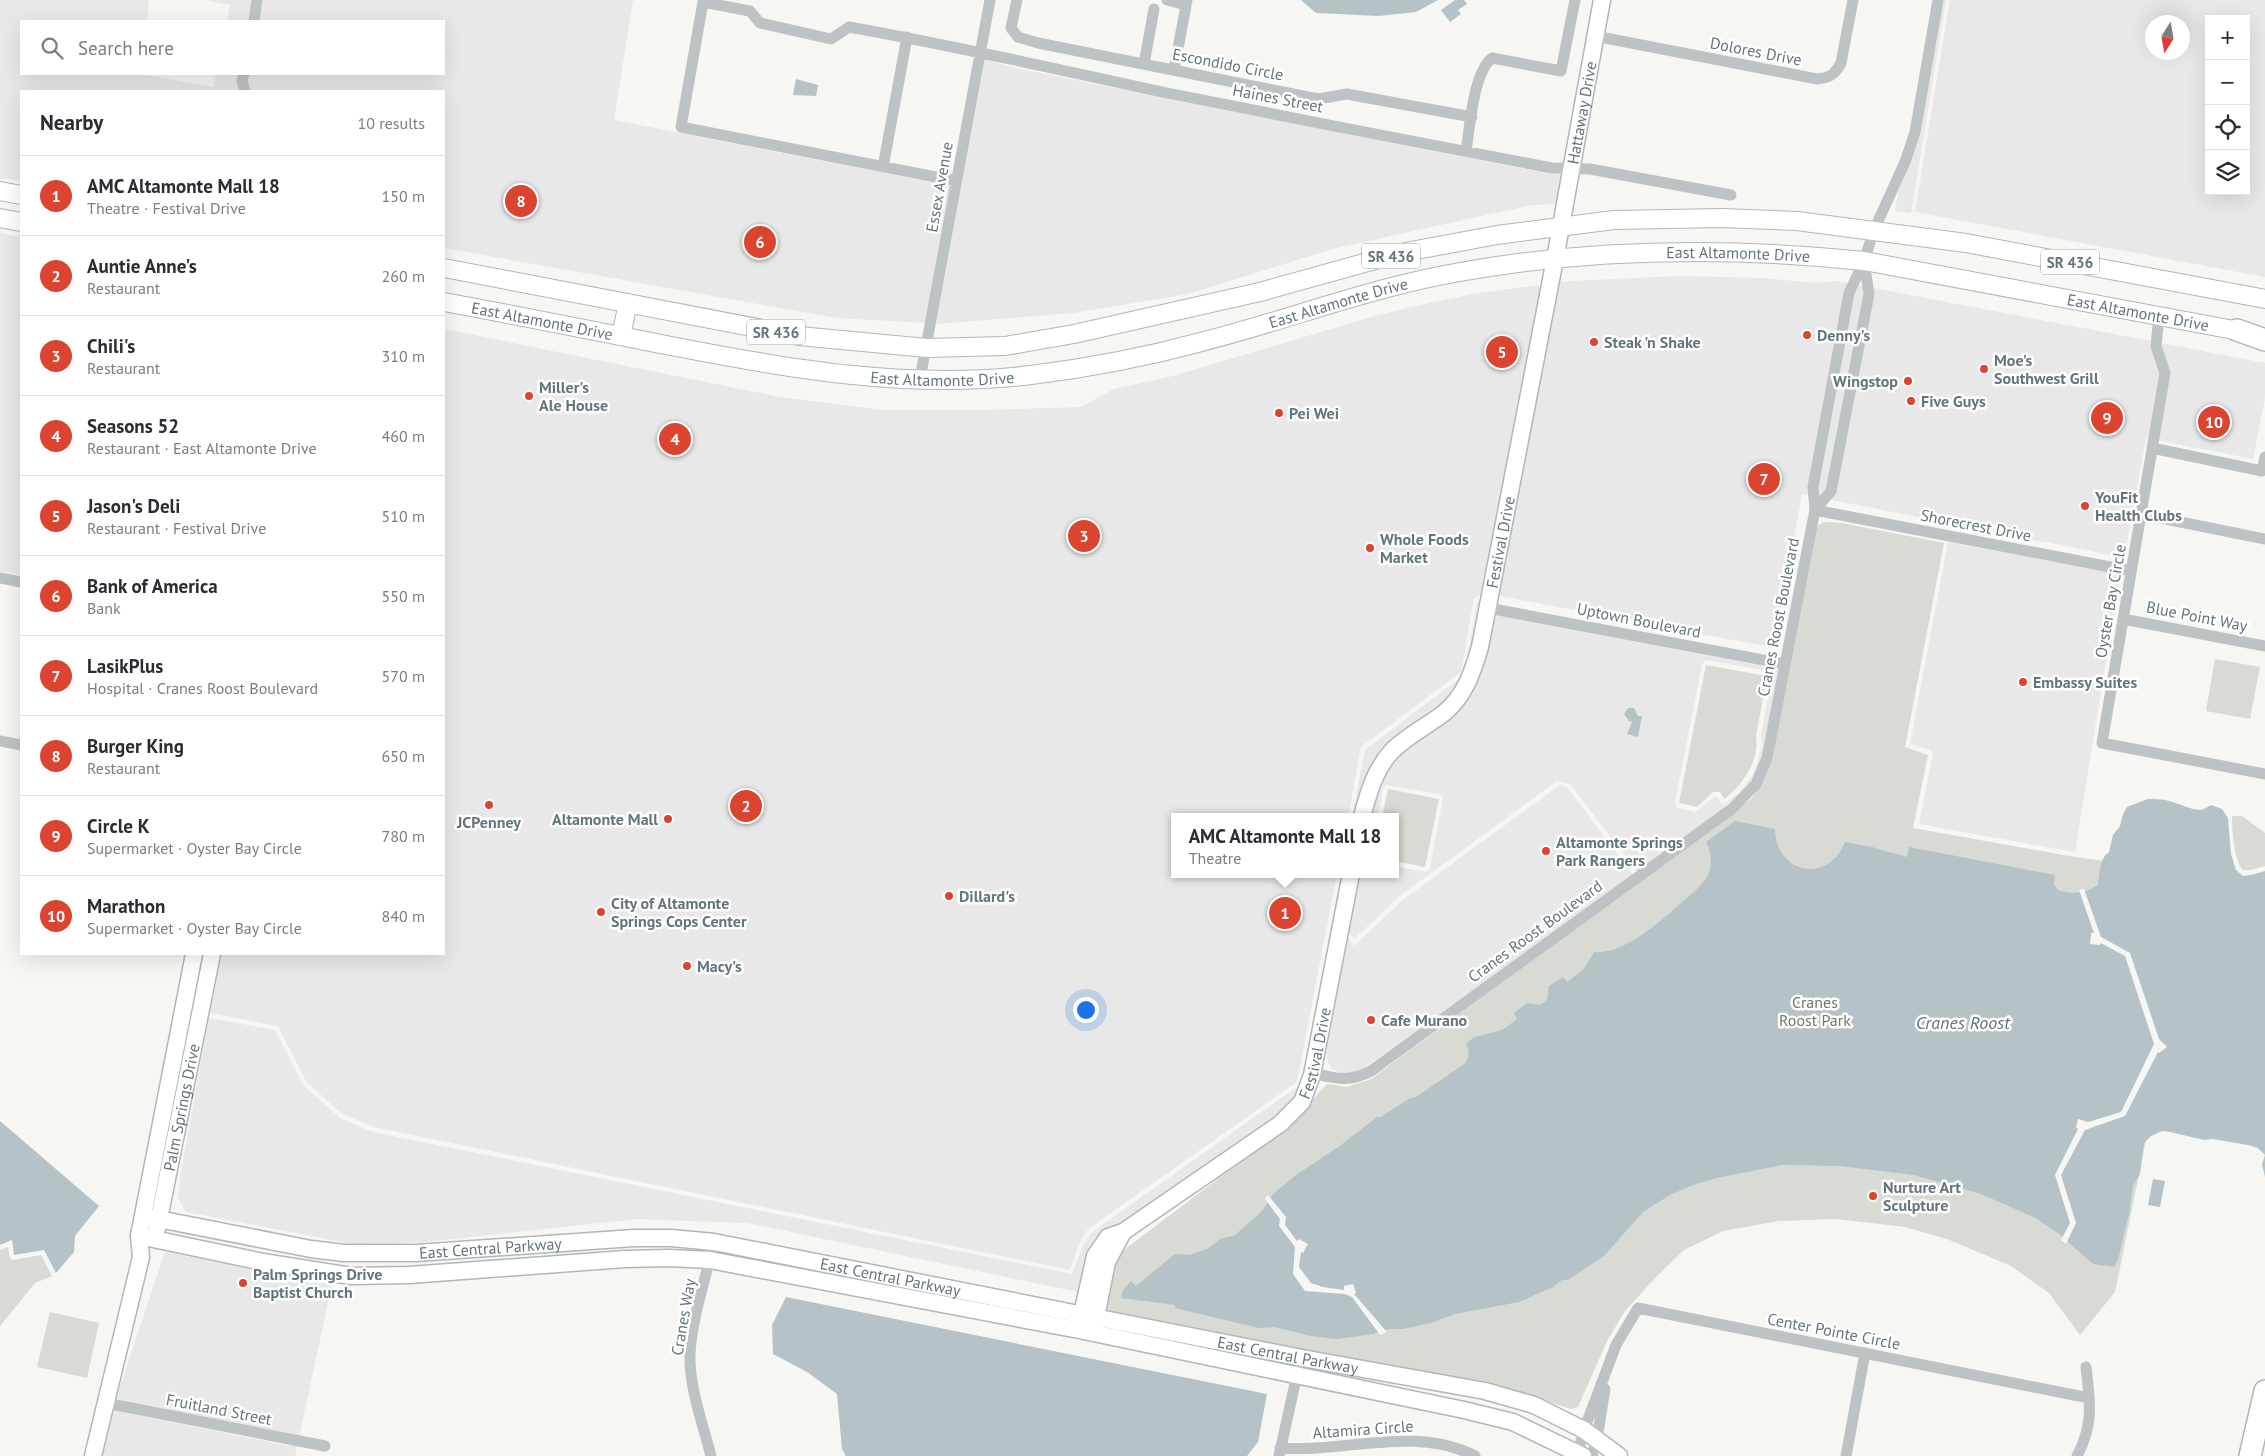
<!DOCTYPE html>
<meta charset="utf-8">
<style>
:root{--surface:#fff;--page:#f2f2f3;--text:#2b2b33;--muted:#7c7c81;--line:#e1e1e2;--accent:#db442f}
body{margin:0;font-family:"PT Sans",sans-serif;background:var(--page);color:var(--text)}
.controls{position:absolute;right:15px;top:15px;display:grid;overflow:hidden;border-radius:0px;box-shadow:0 5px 20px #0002}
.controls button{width:45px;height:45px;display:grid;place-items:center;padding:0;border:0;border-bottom:1px solid var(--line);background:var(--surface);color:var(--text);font:25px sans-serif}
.compass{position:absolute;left:2145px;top:15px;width:45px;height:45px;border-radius:50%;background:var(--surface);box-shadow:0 5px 20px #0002;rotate:191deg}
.you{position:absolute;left:1085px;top:1009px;width:18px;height:18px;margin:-12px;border:4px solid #fff;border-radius:50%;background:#1a73e8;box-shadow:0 0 0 8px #1a73e833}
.badge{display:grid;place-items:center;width:32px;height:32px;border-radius:50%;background:var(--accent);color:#fff;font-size:16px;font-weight:700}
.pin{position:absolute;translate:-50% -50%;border:2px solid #fff;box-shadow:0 1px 5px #0006}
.popup{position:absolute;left:1171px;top:813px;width:228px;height:65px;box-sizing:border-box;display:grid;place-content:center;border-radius:0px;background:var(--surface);filter:drop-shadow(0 1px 4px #0005);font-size:16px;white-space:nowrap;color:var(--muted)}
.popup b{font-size:19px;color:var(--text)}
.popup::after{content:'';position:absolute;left:50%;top:100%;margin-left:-10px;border:10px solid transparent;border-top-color:var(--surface)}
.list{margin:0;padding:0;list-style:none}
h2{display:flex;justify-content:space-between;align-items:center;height:65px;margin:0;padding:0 20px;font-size:21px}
h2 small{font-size:16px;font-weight:400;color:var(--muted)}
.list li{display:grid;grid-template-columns:32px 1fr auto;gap:15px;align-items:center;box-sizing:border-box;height:80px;padding:0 20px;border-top:1px solid var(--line)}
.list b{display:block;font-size:19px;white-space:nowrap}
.list p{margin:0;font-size:16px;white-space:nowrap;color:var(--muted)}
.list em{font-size:16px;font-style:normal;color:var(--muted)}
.icon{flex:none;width:28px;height:28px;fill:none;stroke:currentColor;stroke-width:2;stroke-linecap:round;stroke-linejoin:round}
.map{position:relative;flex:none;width:2265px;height:1456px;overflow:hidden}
.search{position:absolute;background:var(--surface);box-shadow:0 5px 20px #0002;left:20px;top:20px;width:425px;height:55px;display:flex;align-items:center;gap:12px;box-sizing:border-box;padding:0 18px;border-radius:0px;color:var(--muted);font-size:19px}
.panel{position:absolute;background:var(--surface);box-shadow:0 5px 20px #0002;left:20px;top:90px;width:425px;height:865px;border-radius:0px}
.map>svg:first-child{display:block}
.built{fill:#e7e8e7;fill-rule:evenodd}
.green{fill:#d7dbd3}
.water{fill:#b5c3c6}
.pier{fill:#f6f6f3}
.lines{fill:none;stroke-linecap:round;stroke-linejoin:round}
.secondary-casing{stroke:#b0b7ba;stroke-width:19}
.primary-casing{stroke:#b1b7ba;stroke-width:20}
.highway-casing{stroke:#b1b6b8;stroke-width:24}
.street{stroke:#bdc3c5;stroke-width:11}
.secondary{stroke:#fff;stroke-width:16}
.primary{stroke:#fff;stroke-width:18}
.highway{stroke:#fff;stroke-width:21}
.poi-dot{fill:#db442f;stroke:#fff;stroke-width:2}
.labels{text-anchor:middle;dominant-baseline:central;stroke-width:5;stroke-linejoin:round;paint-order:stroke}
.shield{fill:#fff;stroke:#929ea4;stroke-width:1}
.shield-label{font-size:15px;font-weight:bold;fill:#63757d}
.street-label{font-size:16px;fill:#63757d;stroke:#fff}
.poi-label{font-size:16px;font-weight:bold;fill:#63757d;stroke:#fff;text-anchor:start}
.park-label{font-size:16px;fill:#6c7b65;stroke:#fff}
.water-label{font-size:18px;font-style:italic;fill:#5e7478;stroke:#fff}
</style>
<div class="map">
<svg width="2265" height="1456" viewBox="0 0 2265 1456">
<rect width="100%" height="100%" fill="#f6f6f3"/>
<path class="built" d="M0 0H149L147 21H21V74H141L213 87 216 74H239V91H21V181L0 178Z
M204 0H252L248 21H227L230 5Z
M263 0H633L614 120 950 186 926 323 837 318 444 248V91H250L248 81 249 74H444V21H259Z
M1943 0H1946L1911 213 1895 211 1899 188 1920 133Z
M1950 0H2265V277L1915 212ZM2209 19H2246V191H2209ZM2152 22H2182V52H2152Z
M985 59 1011 67 1168 99 1551 174 1564 175 1559 204 1532 205 1332 249 1188 294 1073 313 936 324Z
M0 233 21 237V575L0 571Z
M1679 276 1763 278 1817 283 1837 281 2265 363V398L2253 459 2146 438 2125 553 2116 556 1802 494 1775 641 1765 646 1484 593 1474 598 1461 672 1361 747 1348 817H1175V874H1337L1297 1082 1088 1229 1080 1242 1070 1270 374 1127 342 1114 306 1081 278 1026 210 1013 222 954H444V329L780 397 882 410H986L1081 407 1114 389 1173 376 1378 315 1425 304 1472 294 1570 281Z
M1948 542 2120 574 2075 852 1919 824 1933 754 1930 750 1910 744Z
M1484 598 1475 646 1461 684 1442 707 1385 750 1364 790 1357 817H1352L1365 750 1464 675 1477 602Z
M1492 614 1779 669 1762 757 1752 780 1730 803 1637 871 1570 784 1557 781 1401 895 1354 939 1348 932 1356 874H1395V866L1426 872 1430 868 1443 797 1440 794 1386 785 1383 788 1378 817H1368L1373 795 1396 755 1448 717ZM1706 660 1768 671 1772 677 1761 736 1762 744 1758 761 1752 776 1739 793 1726 803 1722 804 1718 797H1714L1696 812 1677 808 1675 802 1702 664Z
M1560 785 1567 787 1633 875 1434 1019 1356 1073 1345 1074 1331 1069 1327 1058 1326 1048 1347 936 1354 946 1404 899Z
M1341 874H1346L1307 1072 1298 1099 1277 1120 1115 1232 1088 1294 747 1223 637 1219 425 1242 353 1244 186 1212 178 1198 181 1172 209 1018 275 1030 303 1085 340 1118 373 1132 1072 1274 1084 1244 1091 1233 1301 1084Z
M165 1252 332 1284 295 1456H103L113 1410 289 1446 291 1434 116 1399Z"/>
<path class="green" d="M1825 522 1842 523 1944 543 1905 747 1928 755 1913 828 2069 856 2124 864 2146 1140 2115 1292 2080 1335 2049 1293 2011 1266 1947 1239 1905 1227 1836 1219 1779 1221 1723 1231 1684 1250 1656 1277 1625 1311 1607 1341 1578 1407 1571 1409 1516 1391 1108 1311 1101 1299 1112 1259 1288 1126 1327 1084 1347 1087 1371 1079 1751 799 1762 783 1815 529 1818 525Z
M2215 659 2260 667 2250 719 2206 711Z
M1706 665 1767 676 1756 736C1760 760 1743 785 1724 799L1720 792H1713L1697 807 1679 803Z
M1388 789 1439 799 1425 867 1395 861V817H1382Z
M2232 816H2242L2265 833V866L2251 870H2243C2234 861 2232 829 2232 816Z
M8 1247 10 1258 13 1260 41 1255 52 1276 35 1283 0 1326V1250Z
M50 1312 99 1323 87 1378 37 1367Z"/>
<path class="water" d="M1301 0H1438L1416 12 1379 16 1316 13Z
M1455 0H1464L1467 4 1458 10 1461 14 1450 22 1441 10Z
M796 79 818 85 816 96 793 95Z
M1628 708H1634L1638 716H1642L1638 737 1627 734 1632 722 1629 721 1624 714Z
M2148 799C2154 799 2160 799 2165 800 2174 801 2196 813 2204 809 2207 808 2208 806 2211 805L2222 809 2228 818 2231 854 2236 870 2243 876 2251 875 2265 871V1177L2262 1164 2265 1155 2258 1148 2248 1145 2213 1139 2204 1140 2170 1132 2162 1131 2151 1136 2144 1143 2140 1174 2133 1186 2129 1214 2118 1260 2114 1267 2093 1264 2059 1234 2036 1218 1981 1194 1914 1175 1840 1166 1782 1165 1717 1178 1693 1185 1670 1195 1643 1212 1604 1256 1568 1280H1562L1553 1287 1519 1302 1455 1314 1431 1323 1403 1329H1388L1373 1334 1337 1339 1311 1336 1274 1327 1259 1328 1179 1309 1175 1308V1305L1121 1298 1123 1290 1131 1281 1136 1286 1175 1254 1189 1255 1209 1248 1220 1239 1235 1235 1262 1211 1274 1193 1296 1175 1341 1145 1377 1117H1381L1410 1098 1416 1097 1463 1065C1470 1059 1470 1050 1466 1044L1474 1037 1502 1030 1517 1019 1514 1013 1527 1003 1540 1005 1547 1000 1549 986 1563 977 1567 982 1583 970 1594 952C1624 955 1660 921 1680 904 1690 895 1708 882 1710 869 1712 861 1710 849 1706 842L1735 821 1775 829C1776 875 1828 884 1845 842L1872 847 1907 857 1909 847 2055 875 2054 884 2058 890C2071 895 2087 893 2098 885 2100 873 2099 859 2109 852L2113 835 2120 826 2123 814 2127 807Z
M0 1121 99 1206 75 1236 74 1252 56 1273 44 1250 14 1255 12 1240 0 1245Z
M2153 1179 2165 1181 2160 1207 2148 1205Z
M786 1297 1267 1394 1258 1442 1247 1456H846L842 1449 837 1394 807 1372 773 1354 772 1325Z"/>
<path class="pier" d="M2084 889 2101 937 2130 953 2159 1039 2167 1047 2159 1053 2158 1052 2125 1116 2085 1130 2061 1175 2076 1223 2066 1244 2061 1240 2070 1223 2055 1175 2078 1129 2076 1128 2078 1119 2088 1122 2121 1112 2154 1044 2125 956 2101 943 2100 945 2090 944 2091 933H2094L2079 890Z
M1268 1195 1286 1217 1285 1225 1297 1241 1299 1239 1308 1244 1303 1253 1301 1252 1299 1267 1311 1283 1323 1287 1344 1290V1286L1353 1284 1356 1293 1354 1294 1387 1332 1380 1335 1352 1297 1345 1294 1305 1291 1293 1274 1295 1247 1279 1226 1280 1219 1265 1199Z"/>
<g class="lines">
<g class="secondary-casing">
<g id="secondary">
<path id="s1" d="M1362 817C1368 794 1375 769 1392 751 1407 736 1427 726 1444 713 1465 696 1473 671 1480 647L1555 259 1602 0"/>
<path id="s2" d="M143 1216 311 1249 344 1253H416L634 1238H671L714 1242 1302 1358 1485 1391 1534 1405 1584 1430 1619 1456"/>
<path id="s3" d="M157 1229 212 954"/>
<path d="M139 1236 263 1262 351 1276 409 1275 625 1259 669 1258 710 1260 1079 1330 1464 1410 1513 1422 1583 1456"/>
<path id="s4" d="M1080 1323 1095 1256 1108 1237 1123 1232 1280 1124 1302 1102 1312 1075 1351 874"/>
<path d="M1094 1327 1107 1262 1123 1232"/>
<path d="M93 1456 141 1257 139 1236 194 954"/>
</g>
</g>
<g class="primary-casing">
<g id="primary">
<path d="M0 191 21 195"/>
<path d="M0 218 21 222"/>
<path d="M444 268 799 336 927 348 1005 346 1074 334 1260 292 1400 253 1497 235 1614 220 1722 218 1797 221 1966 243 2265 299"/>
<path id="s5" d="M444 302C520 316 595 331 671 346 789 369 910 390 1031 375 1088 368 1146 357 1201 342 1288 320 1372 287 1460 272 1593 248 1729 247 1864 261L2250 333"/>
<path d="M621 336 628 303"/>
</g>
</g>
<g class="highway-casing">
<path id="highway" d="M2237 330 2265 340
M2250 1456 2265 1391"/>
</g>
<path class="street" d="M1017 0 1011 28 1018 37 1038 43 1318 99 1347 94 1472 117
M1167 0 1186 5
M254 21 257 0
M1595 36 1817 79C1830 78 1835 74 1841 63L1853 0
M1144 64 1154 9
M1174 70 1187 0
M244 74 242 81 245 91
M1466 151C1470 127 1473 73 1492 58L1561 71 1575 0
M883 167 907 37
M956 181 681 127 703 2 750 11 760 23 831 39 849 27C956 46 1061 70 1167 93 1295 119 1424 143 1552 168L1590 169 1731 195
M2159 316 2156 346 2165 373 2102 743 2265 774
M920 379 990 0
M2152 448 2262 471 2265 457
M1815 510 2131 571
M1815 510 1831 491 1869 294 1864 261
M2141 514 2265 539
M0 578 21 582
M1488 608 1785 664
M2123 619 2265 646
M0 741 21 745
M1312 1073C1336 1078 1348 1083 1371 1071L1733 808 1756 784 1767 758 1812 525 1815 510 1813 487 1849 293 1864 261 1874 230 1905 162 1915 132 1938 0
M106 1403 325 1446
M1280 1448C1346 1453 1414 1425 1475 1456
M711 1456C703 1424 689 1388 690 1354 692 1317 706 1278 714 1242
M1279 1456 1298 1370
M1577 1456 1584 1430 1616 1345 1638 1308 2089 1398
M1592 1456 1597 1439 1605 1389
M1846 1456 1865 1353
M2077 1456C2094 1424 2090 1402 2086 1367"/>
<use href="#secondary" class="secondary"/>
<use href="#primary" class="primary"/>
<use href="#highway" class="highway"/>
</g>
<g class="poi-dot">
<circle cx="1807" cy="335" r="5"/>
<circle cx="1594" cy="342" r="5"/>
<circle cx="1984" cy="369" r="5"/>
<circle cx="1908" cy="381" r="5"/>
<circle cx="529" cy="396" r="5"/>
<circle cx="1911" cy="401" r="5"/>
<circle cx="1279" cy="413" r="5"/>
<circle cx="2085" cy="506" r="5"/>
<circle cx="1370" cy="548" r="5"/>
<circle cx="2023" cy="682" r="5"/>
<circle cx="489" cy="805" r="5"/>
<circle cx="668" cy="819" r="5"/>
<circle cx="1546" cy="851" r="5"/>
<circle cx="949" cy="896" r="5"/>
<circle cx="601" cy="912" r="5"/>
<circle cx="687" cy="966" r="5"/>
<circle cx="1371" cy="1020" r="5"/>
<circle cx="1873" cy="1196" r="5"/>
<circle cx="243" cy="1283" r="5"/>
</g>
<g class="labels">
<g class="shield">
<rect x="1362" y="243.5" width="58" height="25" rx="4"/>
<rect x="2041" y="249.5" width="58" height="25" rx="4"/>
<rect x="747" y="319.5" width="58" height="25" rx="4"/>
</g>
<g class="shield-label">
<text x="1391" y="256">SR 436</text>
<text x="2070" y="262">SR 436</text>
<text x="776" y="332">SR 436</text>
</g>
<g class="street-label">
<text transform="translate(1756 51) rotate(11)">Dolores Drive</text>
<text transform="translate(1228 64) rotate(11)">Escondido Circle</text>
<text transform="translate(1278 98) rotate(11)">Haines Street</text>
<text stroke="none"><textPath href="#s1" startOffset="758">Hattaway Drive</textPath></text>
<text transform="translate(939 187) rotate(-80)">Essex Avenue</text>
<text stroke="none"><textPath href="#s5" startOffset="1315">East Altamonte Drive</textPath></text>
<text stroke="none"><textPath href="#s5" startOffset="910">East Altamonte Drive</textPath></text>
<text stroke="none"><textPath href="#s5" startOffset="1720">East Altamonte Drive</textPath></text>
<text stroke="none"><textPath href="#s5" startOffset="100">East Altamonte Drive</textPath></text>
<text stroke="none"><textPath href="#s5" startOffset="505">East Altamonte Drive</textPath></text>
<text transform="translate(1976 525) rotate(11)">Shorecrest Drive</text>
<text stroke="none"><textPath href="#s1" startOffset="321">Festival Drive</textPath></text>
<text transform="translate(2110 601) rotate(-80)">Oyster Bay Circle</text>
<text transform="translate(2197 616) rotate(11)">Blue Point Way</text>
<text transform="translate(1778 617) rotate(-79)">Cranes Roost Boulevard</text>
<text transform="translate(1639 620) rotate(11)">Uptown Boulevard</text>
<text transform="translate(1535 931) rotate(-36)">Cranes Roost Boulevard</text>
<text stroke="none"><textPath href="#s4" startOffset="380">Festival Drive</textPath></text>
<text stroke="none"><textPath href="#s3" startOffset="124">Palm Springs Drive</textPath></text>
<text stroke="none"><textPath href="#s2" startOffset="351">East Central Parkway</textPath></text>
<text stroke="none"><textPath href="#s2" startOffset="755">East Central Parkway</textPath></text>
<text transform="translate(683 1317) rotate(-80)">Cranes Way</text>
<text transform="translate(1834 1331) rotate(11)">Center Pointe Circle</text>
<text stroke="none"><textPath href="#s2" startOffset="1160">East Central Parkway</textPath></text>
<text transform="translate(219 1409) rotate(11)">Fruitland Street</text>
<text transform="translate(1363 1429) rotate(-4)">Altamira Circle</text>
</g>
<g class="poi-label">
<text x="1817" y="335">Denny's</text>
<text x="1604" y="342">Steak 'n Shake</text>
<text x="1994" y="360">Moe's<tspan x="1994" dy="18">Southwest Grill</tspan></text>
<text x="1898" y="381" text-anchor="end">Wingstop</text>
<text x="539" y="387">Miller's<tspan x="539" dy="18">Ale House</tspan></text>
<text x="1921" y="401">Five Guys</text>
<text x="1289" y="413">Pei Wei</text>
<text x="2095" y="497">YouFit<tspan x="2095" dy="18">Health Clubs</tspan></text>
<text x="1380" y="539">Whole Foods<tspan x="1380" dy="18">Market</tspan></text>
<text x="2033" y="682">Embassy Suites</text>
<text x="658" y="819" text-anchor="end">Altamonte Mall</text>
<text x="489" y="822" text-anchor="middle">JCPenney</text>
<text x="1556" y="842">Altamonte Springs<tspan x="1556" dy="18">Park Rangers</tspan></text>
<text x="959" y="896">Dillard's</text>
<text x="611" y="903">City of Altamonte<tspan x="611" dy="18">Springs Cops Center</tspan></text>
<text x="697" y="966">Macy's</text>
<text x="1381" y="1020">Cafe Murano</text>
<text x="1883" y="1187">Nurture Art<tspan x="1883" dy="18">Sculpture</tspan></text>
<text x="253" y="1274">Palm Springs Drive<tspan x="253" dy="18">Baptist Church</tspan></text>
</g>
<g class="park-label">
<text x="1815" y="1002">Cranes<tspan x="1815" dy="18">Roost Park</tspan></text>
</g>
<g class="water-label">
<text x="1963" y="1022">Cranes Roost</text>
</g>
</g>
</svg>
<div class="controls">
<button>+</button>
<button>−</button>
<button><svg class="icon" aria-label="locate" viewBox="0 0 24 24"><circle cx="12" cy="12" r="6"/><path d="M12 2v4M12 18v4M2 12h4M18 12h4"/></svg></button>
<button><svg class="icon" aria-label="layers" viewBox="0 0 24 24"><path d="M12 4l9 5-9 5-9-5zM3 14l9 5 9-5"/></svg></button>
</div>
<svg class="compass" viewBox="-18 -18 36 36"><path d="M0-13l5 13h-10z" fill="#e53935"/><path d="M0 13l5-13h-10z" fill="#7c7c81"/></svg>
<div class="you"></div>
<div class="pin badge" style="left:1285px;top:913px">1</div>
<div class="popup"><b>AMC Altamonte Mall 18</b>Theatre</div>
<div class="pin badge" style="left:746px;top:806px">2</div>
<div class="pin badge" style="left:1084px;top:536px">3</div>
<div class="pin badge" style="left:675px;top:439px">4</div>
<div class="pin badge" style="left:1502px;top:352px">5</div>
<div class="pin badge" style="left:760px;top:242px">6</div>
<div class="pin badge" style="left:1764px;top:479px">7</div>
<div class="pin badge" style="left:521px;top:201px">8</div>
<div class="pin badge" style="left:2107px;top:418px">9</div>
<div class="pin badge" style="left:2214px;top:422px">10</div>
<div class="search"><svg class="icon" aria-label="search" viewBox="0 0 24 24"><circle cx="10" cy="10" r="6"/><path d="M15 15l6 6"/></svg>Search here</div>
<section class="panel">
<h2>Nearby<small>10 results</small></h2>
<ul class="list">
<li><span class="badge">1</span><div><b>AMC Altamonte Mall 18</b><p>Theatre · Festival Drive</p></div><em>150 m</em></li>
<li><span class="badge">2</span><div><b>Auntie Anne's</b><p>Restaurant</p></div><em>260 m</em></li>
<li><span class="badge">3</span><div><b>Chili's</b><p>Restaurant</p></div><em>310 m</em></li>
<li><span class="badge">4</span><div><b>Seasons 52</b><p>Restaurant · East Altamonte Drive</p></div><em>460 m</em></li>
<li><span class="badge">5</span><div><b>Jason's Deli</b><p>Restaurant · Festival Drive</p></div><em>510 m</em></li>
<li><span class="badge">6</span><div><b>Bank of America</b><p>Bank</p></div><em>550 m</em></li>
<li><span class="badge">7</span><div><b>LasikPlus</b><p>Hospital · Cranes Roost Boulevard</p></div><em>570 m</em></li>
<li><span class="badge">8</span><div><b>Burger King</b><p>Restaurant</p></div><em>650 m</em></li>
<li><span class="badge">9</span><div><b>Circle K</b><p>Supermarket · Oyster Bay Circle</p></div><em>780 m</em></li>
<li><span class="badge">10</span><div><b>Marathon</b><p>Supermarket · Oyster Bay Circle</p></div><em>840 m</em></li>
</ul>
</section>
</div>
